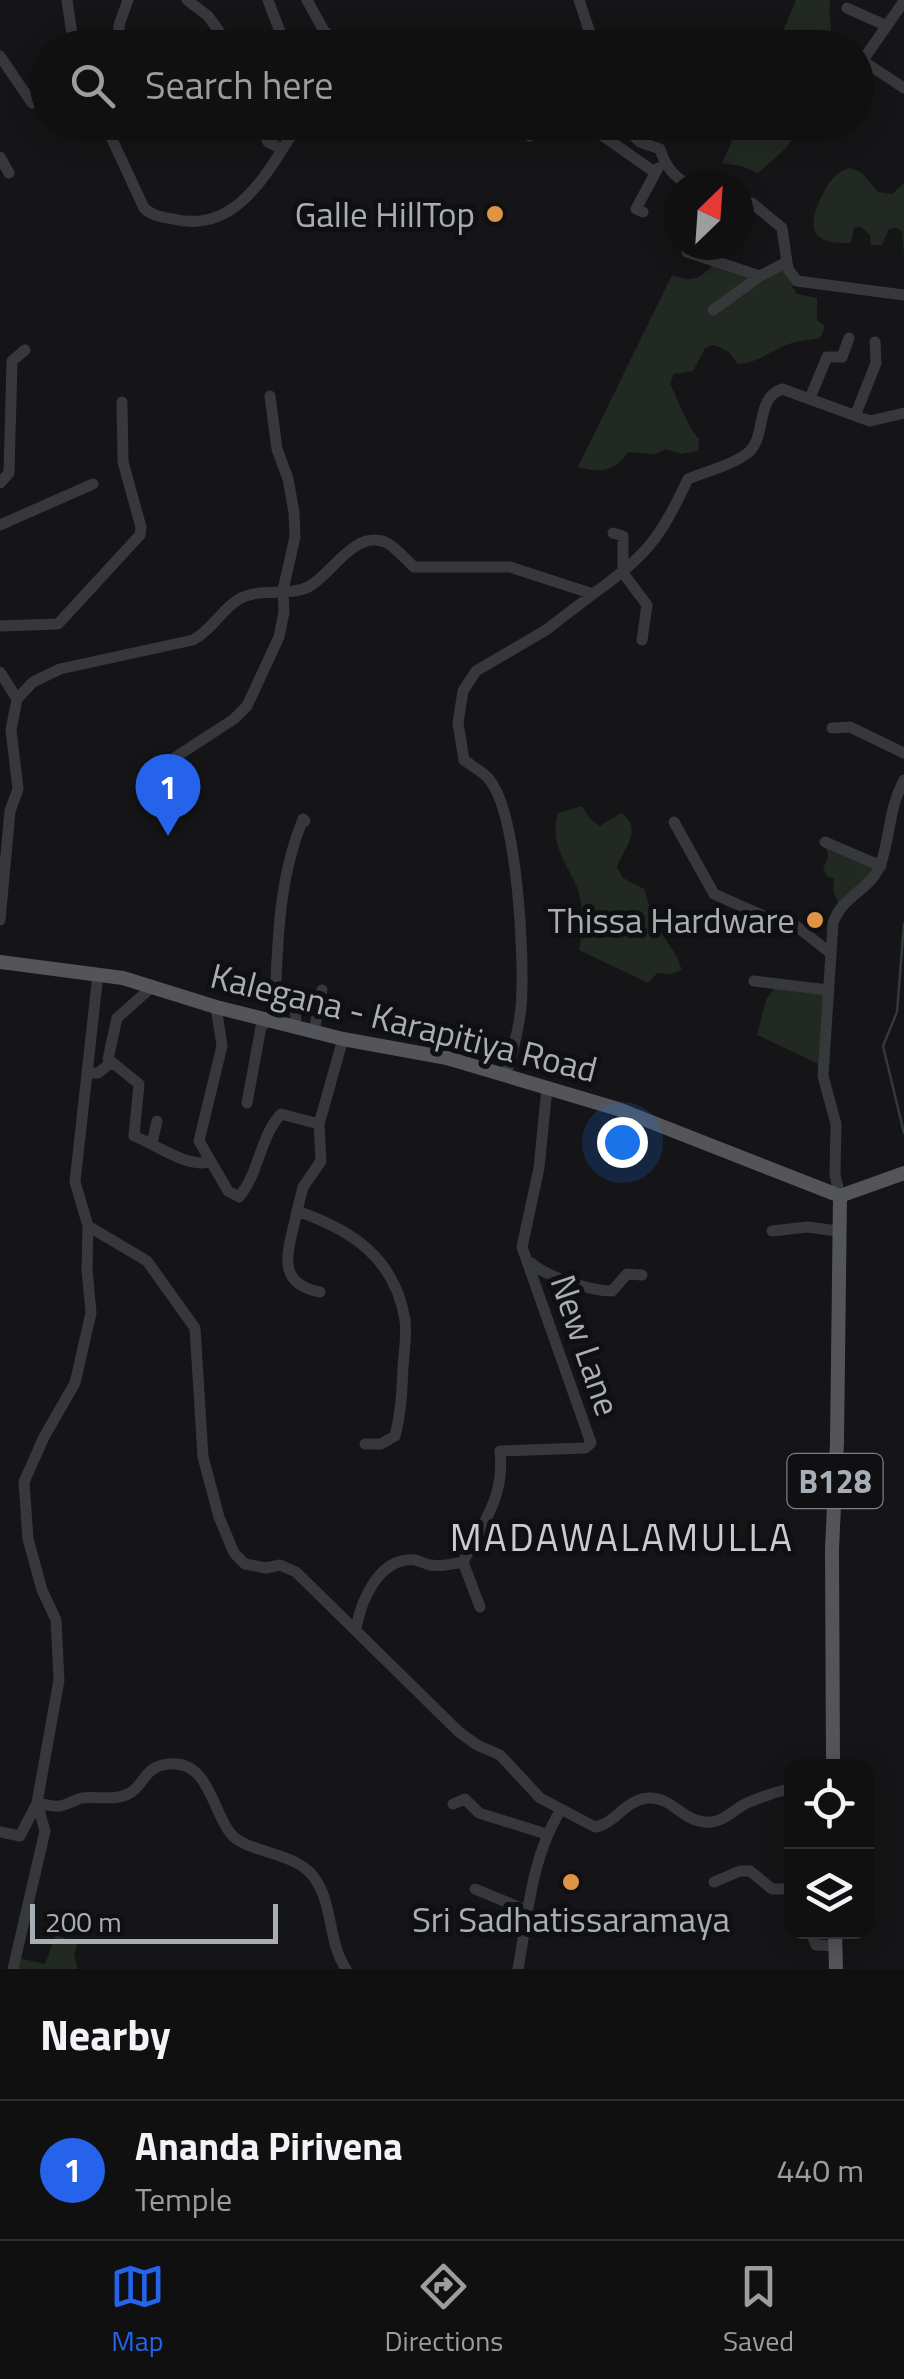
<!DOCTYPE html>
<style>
:root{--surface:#101011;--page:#1e1e1f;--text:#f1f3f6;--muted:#9c9d9f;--line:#303031;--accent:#2563eb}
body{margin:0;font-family:"Titillium Web",sans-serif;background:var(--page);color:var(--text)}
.controls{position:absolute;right:30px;bottom:30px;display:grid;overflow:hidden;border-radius:20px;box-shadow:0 5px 25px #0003}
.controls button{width:90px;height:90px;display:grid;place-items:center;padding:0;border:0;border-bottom:2px solid var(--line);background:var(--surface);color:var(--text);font:50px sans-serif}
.compass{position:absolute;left:664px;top:170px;width:90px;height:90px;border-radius:50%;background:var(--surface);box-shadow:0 5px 25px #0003;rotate:25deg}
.scale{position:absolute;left:30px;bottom:25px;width:248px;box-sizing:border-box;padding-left:10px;border:5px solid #a8aeb5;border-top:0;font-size:28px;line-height:35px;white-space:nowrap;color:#a8aeb5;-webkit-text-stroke:8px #101012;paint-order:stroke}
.you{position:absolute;left:622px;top:1142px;width:35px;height:35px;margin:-25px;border:8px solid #fff;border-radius:50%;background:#1a73e8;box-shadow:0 0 0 15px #1a73e833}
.badge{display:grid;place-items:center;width:65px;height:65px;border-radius:50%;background:var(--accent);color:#fff;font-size:32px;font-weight:700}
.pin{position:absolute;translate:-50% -82px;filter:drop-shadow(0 2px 5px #0008)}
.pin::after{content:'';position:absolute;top:52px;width:35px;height:30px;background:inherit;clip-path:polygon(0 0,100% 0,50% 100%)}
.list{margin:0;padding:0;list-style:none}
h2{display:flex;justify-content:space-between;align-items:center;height:130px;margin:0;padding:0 40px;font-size:42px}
h2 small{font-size:32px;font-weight:400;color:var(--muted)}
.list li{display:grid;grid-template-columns:65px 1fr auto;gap:30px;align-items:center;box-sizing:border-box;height:140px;padding:0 40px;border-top:2px solid var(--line)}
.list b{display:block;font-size:38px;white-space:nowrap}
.list p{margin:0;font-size:32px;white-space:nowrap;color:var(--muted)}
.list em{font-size:32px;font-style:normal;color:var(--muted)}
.icon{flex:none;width:55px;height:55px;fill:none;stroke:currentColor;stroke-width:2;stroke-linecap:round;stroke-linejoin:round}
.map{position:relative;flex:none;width:904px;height:1969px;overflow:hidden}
.search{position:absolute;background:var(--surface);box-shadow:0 5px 25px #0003;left:30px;right:30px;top:30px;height:110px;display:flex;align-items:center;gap:25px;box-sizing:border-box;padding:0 35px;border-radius:55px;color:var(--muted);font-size:38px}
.sheet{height:270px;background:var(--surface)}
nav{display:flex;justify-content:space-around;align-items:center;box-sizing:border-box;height:140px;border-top:2px solid var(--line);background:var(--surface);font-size:28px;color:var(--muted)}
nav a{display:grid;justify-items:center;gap:5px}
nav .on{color:var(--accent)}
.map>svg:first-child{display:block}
.green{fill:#222922}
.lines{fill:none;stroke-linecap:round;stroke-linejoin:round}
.stream{stroke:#303a3e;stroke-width:2.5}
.minor{stroke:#37383b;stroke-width:11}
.major{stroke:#53555a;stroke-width:14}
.poi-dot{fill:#df9345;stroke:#101012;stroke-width:4}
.labels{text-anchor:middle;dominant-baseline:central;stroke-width:10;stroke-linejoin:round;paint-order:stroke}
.shield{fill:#101012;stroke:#7a7f84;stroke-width:2.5}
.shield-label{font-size:32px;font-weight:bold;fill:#a8aeb5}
.poi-label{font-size:35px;fill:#a8aeb5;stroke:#101012;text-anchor:end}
.street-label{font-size:35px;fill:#a8aeb5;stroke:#101012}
.neighbourhood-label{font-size:38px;letter-spacing:2.5px;fill:#c9cdd2;stroke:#101012}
</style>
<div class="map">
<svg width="904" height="1969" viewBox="0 0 904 1969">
<rect width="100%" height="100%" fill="#151517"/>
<path class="green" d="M796 0H830C828 17 833 31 831 47H793L789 40 781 36Z
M740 123V122L806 123 784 150 758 173 741 166 722 163Z
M850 168 862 173 878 192 892 194 904 183V257L902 231 896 228 889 229 882 245H871L870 235 861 227 854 228 851 243C818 244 805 234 819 202 827 186 832 173 850 168Z
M787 262 797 281 792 287 797 294 817 298V320L825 326 820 338C808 340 796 341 786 345 769 352 755 364 738 364L729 352 714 345 705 348 693 371 674 374 670 384C679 401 688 428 699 439L698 451 681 454 666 449 655 454 628 452C615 472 600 473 578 467L672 275C694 283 699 279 715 263L760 276Z
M582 806 590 819 600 826 621 813C644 829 624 847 617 867L623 878 644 889 655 924 676 955 682 970 672 974 657 973 648 983 579 950C583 932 584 906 577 887 566 862 549 842 558 813Z
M825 842 881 866 839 905 833 891 834 879 827 876 823 869 828 856Z
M776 986 828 989 825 1067 757 1035 766 1000Z
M56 1935 78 1943 74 1954 78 1969H16L19 1958 45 1964Z"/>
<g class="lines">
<path class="stream" d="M904 924 897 1012 883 1046 904 1133"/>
<path class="minor" d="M67 0 74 48
M187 0 208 16 231 48
M268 0 282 37
M307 0 324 31 346 48
M579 0 595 48
M847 8 887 26
M119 48V25L128 0
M0 56 32 103
M863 61 904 88
M856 70 904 1
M104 122 144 208C152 216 162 217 173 219 239 235 269 168 300 122
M203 122 204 123
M260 122 268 142 282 149
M503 122 530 136 542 122
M583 122 653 171
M619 122 640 142 660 149C665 166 674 178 690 185
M0 157 9 173
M739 204 752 203 782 228 788 269 797 281 904 295
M643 212 636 209 658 168
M687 252 760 276 787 262
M713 310 760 276
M810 398 827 357H842L849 338
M855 416 876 363 875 342
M0 483 9 473 12 361 25 350
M0 525 93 484
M613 533 623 536V573L647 605 642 640
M0 626 58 624 140 535 141 527 123 462 122 402
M0 672 17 699 11 730 18 789 10 811 0 920
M17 699 33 682 60 669 193 640C212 630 222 609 239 599 260 587 288 597 308 587 331 576 353 530 385 542 395 546 406 560 414 567H510L593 594C648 554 659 540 688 479 707 471 733 465 749 452 767 435 755 398 782 389L870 421 904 413
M832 728 850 727 904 753
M171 760 234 719 247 706 279 637 284 612 283 590 295 537 294 512 288 479 277 449 270 396
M674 822 714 894 775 921 795 925 829 952
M825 842 881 866
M754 981 828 990
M152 987 117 1018 108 1059 139 1084 134 1136C157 1145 186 1168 211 1162
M295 997 296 1027
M216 1007 222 1046 199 1141 228 1191 239 1197C260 1172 259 1138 281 1114L319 1124 321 1161 303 1187 297 1211C352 1230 395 1258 405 1320 407 1335 404 1352 403 1367 402 1391 401 1413 395 1436L381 1444H365
M274 1021C278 952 276 884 303 819L305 821
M314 1031 322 990
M87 1073H98L112 1062
M506 1075C512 1053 519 1031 521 1007 525 962 518 814 489 779 483 772 472 766 464 760L458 723 463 691 476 671 546 630 593 594
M247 1103 261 1027 268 1020
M319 1124 343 1039
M152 1143 157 1121
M840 1196 835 1175 836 1124 823 1076 833 923C843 894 872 890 881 863 891 834 888 810 904 780
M297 1211C290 1247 272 1283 320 1292
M88 1226 147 1261 195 1328 203 1457 219 1517 234 1553 245 1564 266 1568 280 1565 296 1572 459 1732 477 1745 500 1755 540 1798 595 1827C615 1824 626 1799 648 1798 671 1796 683 1821 705 1822 723 1824 732 1810 747 1803 761 1797 776 1792 792 1788
M772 1231 807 1227 838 1231
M531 1263C547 1277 591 1291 612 1291L627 1274 642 1275
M463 1562 480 1607
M356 1629C361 1600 379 1557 415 1560 420 1561 425 1564 430 1565 441 1567 452 1564 463 1562 483 1522 505 1498 500 1451L585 1448 591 1443 522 1247 539 1168 547 1088
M453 1804 465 1799 479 1813 546 1834
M0 1832 20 1836 37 1803C44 1804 53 1807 60 1806 67 1805 74 1800 82 1798 96 1796 114 1801 128 1794 145 1786 143 1766 169 1764 209 1760 212 1811 231 1834 247 1853 293 1851 313 1876 334 1903 327 1941 346 1969
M714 1882 740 1871H750L772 1889H792
M475 1889 528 1911
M811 1932 816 1945 836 1946
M13 1969 45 1831 37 1803 59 1680 56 1620 42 1590 28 1539 24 1482 44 1437 75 1383 91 1313 87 1269 88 1226 75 1182 98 974
M518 1969C528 1914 531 1859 560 1811"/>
<path class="major" d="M0 962 123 978 216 1007 343 1039 447 1058 618 1109 840 1196
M840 1196 904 1173
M833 1766 832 1549 837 1442 840 1196
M835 1932 836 1969"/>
</g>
<g class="poi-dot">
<circle cx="495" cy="214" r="10"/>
<circle cx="815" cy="920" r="10"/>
<circle cx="571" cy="1882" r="10"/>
</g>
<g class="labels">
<rect class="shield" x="787.5" y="1454" width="95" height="54" rx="8"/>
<g class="shield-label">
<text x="835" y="1481">B128</text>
</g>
<g class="poi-label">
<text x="475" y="214">Galle HillTop</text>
<text x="795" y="920">Thissa Hardware</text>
<text x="571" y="1919" text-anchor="middle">Sri Sadhatissaramaya</text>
</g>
<g class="street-label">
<text transform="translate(404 1022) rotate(14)">Kalegana - Karapitiya Road</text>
<text transform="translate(586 1345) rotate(71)">New Lane</text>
</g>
<g class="neighbourhood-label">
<text x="622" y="1537">MADAWALAMULLA</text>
</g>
</g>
</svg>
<div class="controls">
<button><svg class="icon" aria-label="locate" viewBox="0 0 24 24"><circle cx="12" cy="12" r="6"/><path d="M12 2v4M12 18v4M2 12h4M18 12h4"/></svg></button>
<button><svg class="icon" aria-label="layers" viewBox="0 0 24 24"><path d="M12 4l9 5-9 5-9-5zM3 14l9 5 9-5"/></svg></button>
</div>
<svg class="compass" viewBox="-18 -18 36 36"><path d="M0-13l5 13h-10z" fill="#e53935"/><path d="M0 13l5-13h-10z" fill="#9c9d9f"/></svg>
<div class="scale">200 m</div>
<div class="you"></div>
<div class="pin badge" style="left:168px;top:836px">1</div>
<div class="search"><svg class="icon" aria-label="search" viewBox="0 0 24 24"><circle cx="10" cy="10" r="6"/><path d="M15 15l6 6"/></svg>Search here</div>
</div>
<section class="sheet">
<h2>Nearby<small></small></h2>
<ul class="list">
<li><span class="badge">1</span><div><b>Ananda Pirivena</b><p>Temple</p></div><em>440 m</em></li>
</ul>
</section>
<nav>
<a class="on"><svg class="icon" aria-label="map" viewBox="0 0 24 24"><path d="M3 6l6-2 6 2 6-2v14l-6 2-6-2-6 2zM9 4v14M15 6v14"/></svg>Map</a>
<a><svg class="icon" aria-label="directions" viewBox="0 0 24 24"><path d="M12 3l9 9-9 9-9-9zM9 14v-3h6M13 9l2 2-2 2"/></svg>Directions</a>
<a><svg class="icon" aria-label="saved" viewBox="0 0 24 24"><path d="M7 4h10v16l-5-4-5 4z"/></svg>Saved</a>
</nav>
